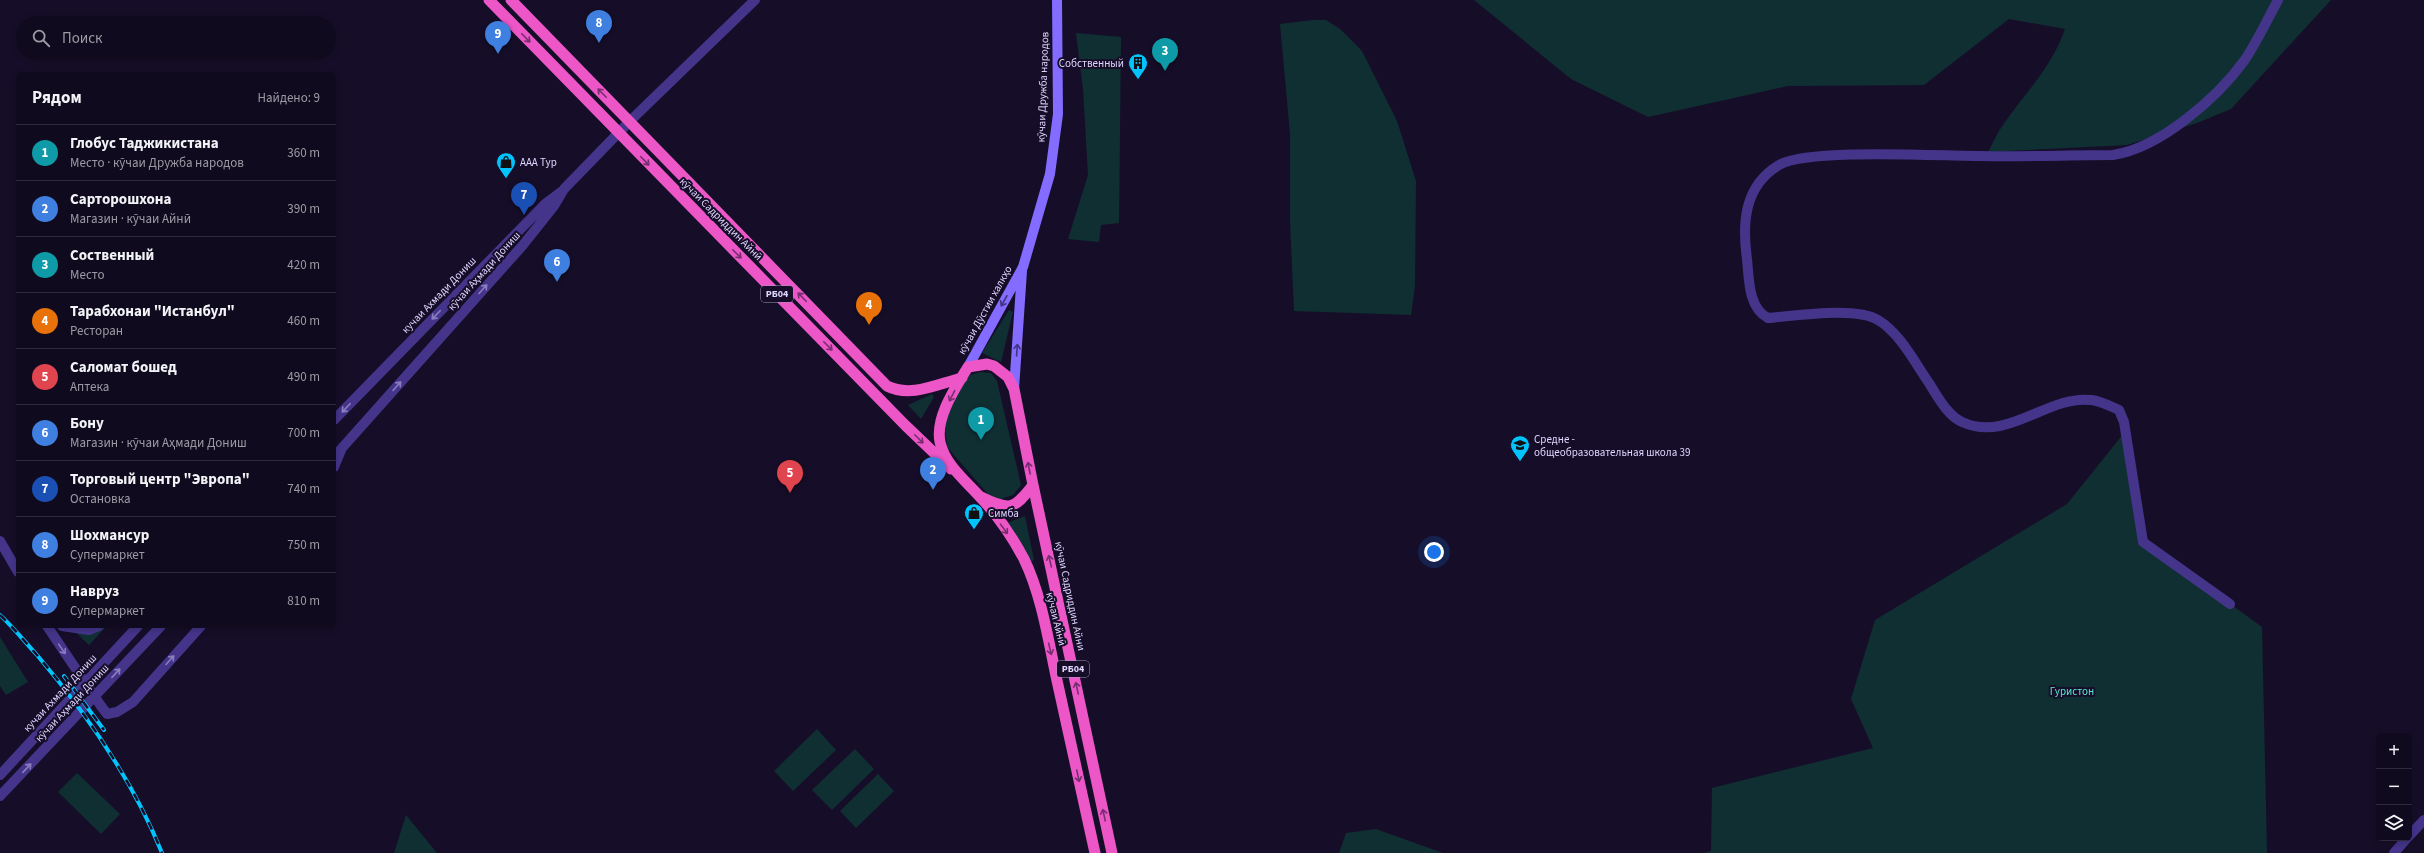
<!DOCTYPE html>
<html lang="ru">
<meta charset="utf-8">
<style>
:root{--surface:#100a1e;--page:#1e182b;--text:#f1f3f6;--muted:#9c9aa4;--line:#302b3c;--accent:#b45309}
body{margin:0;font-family:"Source Sans 3",sans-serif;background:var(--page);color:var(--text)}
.controls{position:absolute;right:12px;bottom:12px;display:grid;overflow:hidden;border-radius:6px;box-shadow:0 2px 6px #0003}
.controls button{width:36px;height:36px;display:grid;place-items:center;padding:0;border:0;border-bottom:1px solid var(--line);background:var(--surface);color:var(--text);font:20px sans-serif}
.you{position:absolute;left:1434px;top:552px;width:14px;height:14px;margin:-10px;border:3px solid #fff;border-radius:50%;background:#1a73e8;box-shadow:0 0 0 6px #1a73e833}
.badge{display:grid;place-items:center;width:26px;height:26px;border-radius:50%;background:var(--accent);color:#fff;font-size:13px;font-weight:700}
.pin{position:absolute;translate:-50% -33px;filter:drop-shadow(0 1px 2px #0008)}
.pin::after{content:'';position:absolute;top:21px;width:14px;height:12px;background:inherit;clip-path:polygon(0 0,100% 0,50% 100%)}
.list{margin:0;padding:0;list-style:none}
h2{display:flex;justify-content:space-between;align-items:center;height:52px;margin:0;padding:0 16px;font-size:17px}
h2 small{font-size:13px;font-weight:400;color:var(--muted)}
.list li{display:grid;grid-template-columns:26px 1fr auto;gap:12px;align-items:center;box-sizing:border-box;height:56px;padding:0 16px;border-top:1px solid var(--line)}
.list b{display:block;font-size:15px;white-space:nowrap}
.list p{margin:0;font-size:13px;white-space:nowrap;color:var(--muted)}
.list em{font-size:13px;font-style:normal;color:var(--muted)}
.icon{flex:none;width:22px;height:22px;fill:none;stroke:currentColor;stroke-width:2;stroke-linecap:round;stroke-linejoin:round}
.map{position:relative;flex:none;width:2424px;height:853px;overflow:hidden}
.search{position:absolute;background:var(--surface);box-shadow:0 2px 6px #0003;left:16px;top:16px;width:320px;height:44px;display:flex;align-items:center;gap:10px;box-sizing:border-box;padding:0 14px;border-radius:22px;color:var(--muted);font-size:15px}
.panel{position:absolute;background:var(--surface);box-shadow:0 2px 6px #0003;left:16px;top:72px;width:320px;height:556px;border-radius:6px}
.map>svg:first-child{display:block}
.green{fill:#102f33}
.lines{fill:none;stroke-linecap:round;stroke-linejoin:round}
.minor{stroke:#44358b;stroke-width:10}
.tertiary{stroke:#44358b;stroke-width:10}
.secondary{stroke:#836cff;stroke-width:10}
.trunk{stroke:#ec56c6;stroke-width:11}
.rail-casing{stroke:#01c4ff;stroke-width:4}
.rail{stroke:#160e28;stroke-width:2.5;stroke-dasharray:8;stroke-linecap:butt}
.minor-bridge{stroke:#44358b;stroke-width:10}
.oneway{stroke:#762e6f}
.oneway2{stroke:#8a7dbf}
.oneway3{stroke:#42347e}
.labels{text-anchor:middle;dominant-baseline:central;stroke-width:4;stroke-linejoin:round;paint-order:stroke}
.shield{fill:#160e28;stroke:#a399be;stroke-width:1}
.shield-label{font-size:10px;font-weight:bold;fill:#dfd5ff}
.poi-label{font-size:11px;fill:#dfd5ff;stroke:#160e28;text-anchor:start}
.street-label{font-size:11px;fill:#dfd5ff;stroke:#160e28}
.park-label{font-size:11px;fill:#57e9d7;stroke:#160e28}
</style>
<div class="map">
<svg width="2424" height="853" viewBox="0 0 2424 853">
<rect width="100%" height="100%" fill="#160e28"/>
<path class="green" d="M1474 0H2331L2231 109 2197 123 2127 145 1988 152C1993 143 1997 133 2003 125 2025 93 2052 67 2065 29L2009 19 1924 85 1788 86 1648 117 1571 79Z
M1313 20H1326L1340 29 1362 51 1397 121 1416 181 1415 286 1411 315 1294 311 1290 220V134L1280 24Z
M1076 33 1121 37 1119 223 1101 225 1099 242 1068 239 1088 175 1083 89Z
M1009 310 1013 312 1001 362 982 353Z
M980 372 991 373 997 381 1021 485 1013 495 994 501 947 447 945 421 958 391 970 375Z
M932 394 934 397 921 419 908 405Z
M2124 433 2148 544 2262 627 2267 853H1703L1711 851 1712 788 1873 748 1851 699 1875 620 2067 504Z
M1025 516 1034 560 1030 562 1007 523Z
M69 626H107L89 645Z
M0 637 28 682 6 695 0 686Z
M817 729 836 750 793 791 774 771Z
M855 749 874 769 832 810 812 790Z
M77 773 120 814 101 834 58 792Z
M878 774 894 791 856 828 840 811Z
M406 815 437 853H394Z
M1376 829 1443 853H1339L1346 833Z"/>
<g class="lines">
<path class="minor" d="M334 467 341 450
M0 541 18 572
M2230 604 2143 542 2124 422 2119 410C2110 406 2101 401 2091 400 2047 395 2008 443 1962 422 1947 415 1938 397 1929 383 1915 363 1900 333 1878 320 1856 306 1795 316 1768 318 1748 308 1749 278 1747 259 1742 223 1744 186 1779 165 1808 148 1940 156 1980 156 2025 157 2069 155 2113 155 2160 148 2217 98 2244 61 2257 42 2267 20 2278 0
M47 626 78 672
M62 626 89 630 99 626
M101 706 107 714 117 712 133 702 201 626
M2409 836 2424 820
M2394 853 2407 838"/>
<path class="tertiary" d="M334 420 545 204 561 192
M334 457 523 245 554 206 564 189 630 121 755 0
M0 775 138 626
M0 796 161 626"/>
<path class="secondary" d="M968 367 1023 267 1050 174 1058 114 1057 0
M1014 389 1022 271"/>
<path class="trunk" d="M489 0 905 425 951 469
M511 0 887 386C911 398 937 384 962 378
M1033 485 1112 853
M981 497C1009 511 1014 510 1033 485L1014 389 1008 377 994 366 987 364 968 367C956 387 935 417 940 442 945 465 966 481 981 498 997 515 1013 538 1024 559 1041 594 1048 638 1056 676 1069 735 1082 794 1095 853"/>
<g class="rail-casing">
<path id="rail" d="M0 615C13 627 25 642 37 655 87 714 133 781 162 853
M64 676 104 730"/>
</g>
<use href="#rail" class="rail"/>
<path class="minor-bridge" d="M78 672 101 706"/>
</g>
<defs><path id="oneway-shaft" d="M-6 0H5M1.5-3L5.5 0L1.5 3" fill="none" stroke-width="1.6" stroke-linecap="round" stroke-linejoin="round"/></defs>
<g class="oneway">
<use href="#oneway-shaft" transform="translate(526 38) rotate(46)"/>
<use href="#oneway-shaft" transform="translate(602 93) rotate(-135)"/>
<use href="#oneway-shaft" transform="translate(645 161) rotate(46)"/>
<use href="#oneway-shaft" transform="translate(737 254) rotate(45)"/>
<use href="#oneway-shaft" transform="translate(802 297) rotate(-134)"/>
<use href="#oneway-shaft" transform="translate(828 346) rotate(45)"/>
<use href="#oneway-shaft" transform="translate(952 396) rotate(117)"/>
<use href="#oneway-shaft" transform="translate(919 439) rotate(45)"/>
<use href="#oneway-shaft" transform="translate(1029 468) rotate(-101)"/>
<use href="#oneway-shaft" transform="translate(1004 529) rotate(54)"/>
<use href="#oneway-shaft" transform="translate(1050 561) rotate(-103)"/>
<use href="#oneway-shaft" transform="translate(1050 649) rotate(76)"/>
<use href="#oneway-shaft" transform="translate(1077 688) rotate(-102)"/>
<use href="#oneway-shaft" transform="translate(1078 776) rotate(78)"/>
<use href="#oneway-shaft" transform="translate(1104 815) rotate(-102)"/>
</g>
<g class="oneway2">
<use href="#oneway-shaft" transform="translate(483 289) rotate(-48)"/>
<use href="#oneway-shaft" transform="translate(436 315) rotate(134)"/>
<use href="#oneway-shaft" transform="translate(397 386) rotate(-48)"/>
<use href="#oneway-shaft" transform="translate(346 408) rotate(134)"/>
<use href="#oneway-shaft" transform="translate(62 649) rotate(55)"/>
<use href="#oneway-shaft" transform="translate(170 660) rotate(-48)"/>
<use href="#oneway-shaft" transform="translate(116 673) rotate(-47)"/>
<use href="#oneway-shaft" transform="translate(27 768) rotate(-47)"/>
</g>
<g class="oneway3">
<use href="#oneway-shaft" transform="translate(1004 301) rotate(119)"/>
<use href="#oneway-shaft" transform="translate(1017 350) rotate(-86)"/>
</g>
<defs>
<g id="building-pin" transform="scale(1)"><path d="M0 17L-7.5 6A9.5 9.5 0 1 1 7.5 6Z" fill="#01c4ff" stroke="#160e28"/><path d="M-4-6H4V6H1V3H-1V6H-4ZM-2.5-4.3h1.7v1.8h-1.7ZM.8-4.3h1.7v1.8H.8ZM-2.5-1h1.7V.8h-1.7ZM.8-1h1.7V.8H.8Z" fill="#111"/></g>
<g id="shop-pin" transform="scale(1)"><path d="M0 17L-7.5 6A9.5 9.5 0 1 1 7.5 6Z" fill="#01c4ff" stroke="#160e28"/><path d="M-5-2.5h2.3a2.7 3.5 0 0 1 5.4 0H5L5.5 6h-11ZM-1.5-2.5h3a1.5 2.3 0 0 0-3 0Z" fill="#111"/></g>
<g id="school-pin" transform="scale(1)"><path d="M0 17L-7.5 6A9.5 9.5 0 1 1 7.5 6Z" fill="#01c4ff" stroke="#160e28"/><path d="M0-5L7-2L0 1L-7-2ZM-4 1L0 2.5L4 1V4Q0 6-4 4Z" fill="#111"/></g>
</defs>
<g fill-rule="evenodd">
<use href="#building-pin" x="1138" y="63"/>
<use href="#shop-pin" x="506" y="162"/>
<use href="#school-pin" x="1520" y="445"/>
<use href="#shop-pin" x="974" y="513"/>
</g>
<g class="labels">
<g class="shield">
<rect x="761" y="286" width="32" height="16" rx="3"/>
<rect x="1057" y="661" width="32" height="16" rx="3"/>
</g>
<g class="shield-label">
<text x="777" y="294">РБ04</text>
<text x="1073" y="669">РБ04</text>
</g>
<g class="poi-label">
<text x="1124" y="63" text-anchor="end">Собственный</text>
<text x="520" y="162">ААА Тур</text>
<text x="1534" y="439">Средне -<tspan x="1534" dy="13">общеобразовательная школа 39</tspan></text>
<text x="988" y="513">Симба</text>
</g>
<g class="street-label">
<text transform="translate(1043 87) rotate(-88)">кӯчаи Дружба народов</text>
<text transform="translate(721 219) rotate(45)">кӯчаи Садриддин Айнӣ</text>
<text transform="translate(484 271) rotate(-48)">кӯчаи Аҳмади Дониш</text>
<text transform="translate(439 295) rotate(-46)">кучаи Ахмади Дониш</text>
<text transform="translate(985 310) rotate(-61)">кӯчаи Дӯстии халкҳо</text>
<text transform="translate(1070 596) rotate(78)">кӯчаи Садриддин Айни</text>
<text transform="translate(1056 619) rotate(76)">кӯчаи Айнӣ</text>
<text transform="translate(60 693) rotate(-47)">кучаи Ахмади Дониш</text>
<text transform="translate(72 703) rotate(-47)">кӯчаи Аҳмади Дониш</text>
</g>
<g class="park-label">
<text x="2072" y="691">Гуристон</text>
</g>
</g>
</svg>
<div class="controls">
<button>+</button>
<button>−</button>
<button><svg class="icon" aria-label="layers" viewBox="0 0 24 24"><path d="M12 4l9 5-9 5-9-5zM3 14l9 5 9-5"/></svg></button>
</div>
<div class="you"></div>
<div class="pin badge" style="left:981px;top:440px;background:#0f9aa8">1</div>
<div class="pin badge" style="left:933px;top:490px;background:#3f7fe0">2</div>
<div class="pin badge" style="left:1165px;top:71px;background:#0f9aa8">3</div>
<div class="pin badge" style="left:869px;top:325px;background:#e8710a">4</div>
<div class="pin badge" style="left:790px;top:493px;background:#e0444e">5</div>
<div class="pin badge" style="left:557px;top:282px;background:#3f7fe0">6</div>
<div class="pin badge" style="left:524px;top:215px;background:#1a4fb4">7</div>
<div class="pin badge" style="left:599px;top:43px;background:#3f7fe0">8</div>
<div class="pin badge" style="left:498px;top:54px;background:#3f7fe0">9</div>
<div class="search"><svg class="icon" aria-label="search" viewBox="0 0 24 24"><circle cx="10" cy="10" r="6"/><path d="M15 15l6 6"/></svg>Поиск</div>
<section class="panel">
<h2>Рядом<small>Найдено: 9</small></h2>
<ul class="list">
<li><span class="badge" style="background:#0f9aa8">1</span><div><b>Глобус Таджикистана</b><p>Место · кӯчаи Дружба народов</p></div><em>360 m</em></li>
<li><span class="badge" style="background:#3f7fe0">2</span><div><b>Сарторошхона</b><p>Магазин · кӯчаи Айнӣ</p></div><em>390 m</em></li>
<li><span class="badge" style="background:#0f9aa8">3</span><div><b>Соственный</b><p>Место</p></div><em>420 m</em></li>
<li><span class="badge" style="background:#e8710a">4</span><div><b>Тарабхонаи &quot;Истанбул&quot;</b><p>Ресторан</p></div><em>460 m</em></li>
<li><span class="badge" style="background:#e0444e">5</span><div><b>Саломат бошед</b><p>Аптека</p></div><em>490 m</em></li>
<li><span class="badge" style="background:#3f7fe0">6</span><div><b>Бону</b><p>Магазин · кӯчаи Аҳмади Дониш</p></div><em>700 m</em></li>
<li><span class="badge" style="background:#1a4fb4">7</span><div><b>Торговый центр &quot;Эвропа&quot;</b><p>Остановка</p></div><em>740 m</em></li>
<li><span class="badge" style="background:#3f7fe0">8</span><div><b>Шохмансур</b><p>Супермаркет</p></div><em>750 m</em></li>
<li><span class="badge" style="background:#3f7fe0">9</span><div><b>Навруз</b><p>Супермаркет</p></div><em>810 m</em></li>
</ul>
</section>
</div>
